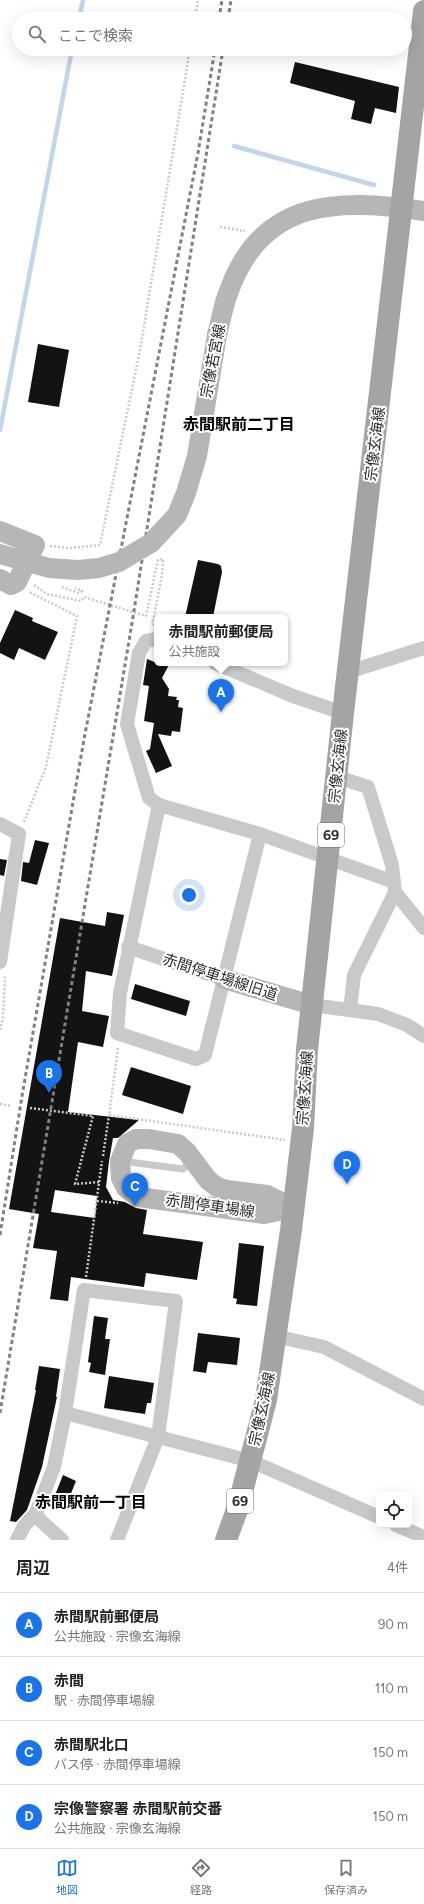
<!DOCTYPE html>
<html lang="ja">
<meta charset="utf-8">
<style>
:root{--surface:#fff;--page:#f6f6f6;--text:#222;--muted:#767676;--line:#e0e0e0;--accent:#1a73e8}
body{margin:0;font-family:Figtree,"Noto Sans JP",sans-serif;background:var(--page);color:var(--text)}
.controls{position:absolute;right:12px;bottom:12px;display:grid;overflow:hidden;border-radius:6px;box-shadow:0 4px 16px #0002}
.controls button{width:36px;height:36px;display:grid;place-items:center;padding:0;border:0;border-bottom:1px solid var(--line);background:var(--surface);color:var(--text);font:20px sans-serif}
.you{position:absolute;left:189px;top:895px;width:14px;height:14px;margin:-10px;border:3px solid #fff;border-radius:50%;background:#1a73e8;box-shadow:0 0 0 6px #1a73e833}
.badge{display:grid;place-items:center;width:26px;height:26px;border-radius:50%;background:var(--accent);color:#fff;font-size:13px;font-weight:700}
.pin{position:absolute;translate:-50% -33px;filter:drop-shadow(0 1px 2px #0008)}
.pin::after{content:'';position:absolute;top:21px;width:14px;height:12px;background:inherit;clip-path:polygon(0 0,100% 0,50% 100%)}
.popup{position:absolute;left:154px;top:614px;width:134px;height:52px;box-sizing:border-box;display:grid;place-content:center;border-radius:6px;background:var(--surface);filter:drop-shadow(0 1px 3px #0005);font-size:13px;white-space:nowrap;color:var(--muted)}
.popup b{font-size:15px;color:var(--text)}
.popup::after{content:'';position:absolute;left:50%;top:100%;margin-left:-8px;border:8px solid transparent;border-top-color:var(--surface)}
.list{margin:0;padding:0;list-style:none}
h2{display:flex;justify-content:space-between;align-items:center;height:52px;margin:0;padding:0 16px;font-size:17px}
h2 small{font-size:13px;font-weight:400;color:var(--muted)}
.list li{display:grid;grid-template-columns:26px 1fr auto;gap:12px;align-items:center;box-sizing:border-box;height:64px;padding:0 16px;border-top:1px solid var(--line)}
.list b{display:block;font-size:15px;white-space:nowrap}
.list p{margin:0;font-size:13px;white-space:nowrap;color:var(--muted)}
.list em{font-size:13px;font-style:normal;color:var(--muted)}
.icon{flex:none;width:22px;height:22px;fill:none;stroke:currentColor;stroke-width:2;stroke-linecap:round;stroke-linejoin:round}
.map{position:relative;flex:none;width:424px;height:1540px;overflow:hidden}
.search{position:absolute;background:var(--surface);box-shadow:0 4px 16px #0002;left:12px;right:12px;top:12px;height:44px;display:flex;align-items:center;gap:10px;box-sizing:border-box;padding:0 14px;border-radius:22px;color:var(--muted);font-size:15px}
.sheet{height:308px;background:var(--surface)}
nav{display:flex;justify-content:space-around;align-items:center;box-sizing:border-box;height:56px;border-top:1px solid var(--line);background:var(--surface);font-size:11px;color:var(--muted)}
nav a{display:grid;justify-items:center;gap:2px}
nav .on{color:var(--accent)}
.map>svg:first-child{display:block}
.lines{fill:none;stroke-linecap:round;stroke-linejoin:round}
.stream{stroke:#c1d5ed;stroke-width:4.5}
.building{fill:#131313;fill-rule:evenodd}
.path{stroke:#c9c9c9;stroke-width:2.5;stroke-dasharray:2 2;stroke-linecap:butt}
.lane{stroke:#c9c9c9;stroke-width:7}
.street{stroke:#c9c9c9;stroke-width:14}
.secondary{stroke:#b6b6b6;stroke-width:20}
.primary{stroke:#a4a4a4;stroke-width:22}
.rail{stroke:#818181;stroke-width:3;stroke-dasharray:4 3;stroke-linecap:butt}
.secondary-bridge{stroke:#b6b6b6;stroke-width:20}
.labels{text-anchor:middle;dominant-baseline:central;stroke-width:4;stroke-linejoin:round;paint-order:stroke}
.shield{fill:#fff;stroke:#6b6b6b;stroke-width:1}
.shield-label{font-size:14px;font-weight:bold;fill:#2c2c2c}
.street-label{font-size:15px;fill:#2c2c2c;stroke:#fff}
.neighbourhood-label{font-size:16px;font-weight:bold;fill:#000;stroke:#fff}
</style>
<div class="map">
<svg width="424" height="1540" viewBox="0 0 424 1540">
<rect width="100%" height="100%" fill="#fff"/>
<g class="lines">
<path class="stream" d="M79 19 83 0
M234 146 374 185
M0 430 72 49"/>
</g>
<path class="building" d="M295 62 399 87 396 113 375 108 371 124 351 119 355 101 290 83Z
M38 344 69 350 59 407 28 402Z
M198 560 218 564 221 566 222 572 213 617H185Z
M15 610 33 618 32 621 58 632 45 660 19 648 14 660 0 653V643Z
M147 659 157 663H170L162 678 169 689 168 696 177 697 176 700H179L178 707 183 708 180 732 172 731 171 736 158 734 172 766 156 773 146 751 150 749 154 723 144 721 149 686 143 685Z
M35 840 49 843 37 885 21 881 23 862 29 863Z
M0 859 7 860 4 876 0 875Z
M107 912 124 915 112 976 86 971 82 1011 109 1016 103 1047 78 1042 68 1112 139 1120 118 1138H113L109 1161 106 1187 113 1200 125 1202 136 1208 147 1210 143 1234 203 1242 197 1280 146 1273 144 1287 71 1277 68 1301 50 1299 57 1251 33 1248 39 1214 9 1209 60 918 105 926ZM55 1190 97 1196 95 1218 51 1212Z
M135 984 190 1001 186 1016 131 999Z
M131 1067 191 1086 183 1114 122 1095Z
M239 1243 264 1246 257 1306 236 1304 237 1299 233 1298Z
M94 1316 108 1318 105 1339H110L105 1375 89 1372 91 1363 88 1362Z
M198 1333 240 1338 237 1365 208 1362 206 1373 193 1371Z
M39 1366 60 1369 56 1397H57L42 1467 27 1510 16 1522 10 1521 36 1390H35Z
M109 1376 154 1383 151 1403H147L145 1414 104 1408Z
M63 1475 76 1481 66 1506 53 1500Z"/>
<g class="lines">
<path class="path" d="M195 19 198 0
M220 227 245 231
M50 546 69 548 100 545 140 350 190 49
M34 585 47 594 81 601 84 597 146 616 158 560 163 559 162 575 153 621 154 627
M62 587 79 593 82 591 75 588
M24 822 46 767 77 616 29 592
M0 1030 3 1018 5 975
M118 1048 109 1115 285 1140
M0 1104 11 1106
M30 1108 93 1116 75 1184 99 1182
M103 1156 109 1115
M97 1201 118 1203
M86 1277 102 1161"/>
<path class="lane" d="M121 1161 183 1169 192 1161"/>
<path class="street" d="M157 639 146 641 139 653 127 724 149 798 159 805 260 834 394 882
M215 663 293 696 343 713
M348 672 424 648
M337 777 368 787 392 865 395 892 424 928
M159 805 120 993 117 1033 196 1059 205 1055 260 834
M0 824 19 834 0 962
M128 947 224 979
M312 1005 378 1014 407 1025 424 1036
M350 1010 354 975 395 892
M275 1336 324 1347 424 1399
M65 1413 251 1461 379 1517
M36 1513 40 1520 62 1540
M396 1525 424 1537
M17 1540 24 1526 36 1513 54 1467 65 1413 84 1290 176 1301 158 1437 117 1540"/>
<path class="secondary" d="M217 335C221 321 223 305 229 291 262 198 340 198 424 211
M0 531 35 545 17 582 11 585 0 579
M224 979 312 1005
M136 1139H149L178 1144 187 1152 208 1180 217 1187 227 1190 267 1195 293 1208 264 1214 138 1197 126 1188 121 1178 120 1161 127 1144Z"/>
<path class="primary" d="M226 1540 238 1507 266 1400 291 1230 303 1128 307 1050 343 713 424 11"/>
<path class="rail" d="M219 19 222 0
M228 19 231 0
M0 1235 22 1096 84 739 198 153 215 49
M0 1413 133 617 223 49"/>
<path class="secondary-bridge" d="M0 554 49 568 78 570 99 568 119 562 151 543 177 515 186 493 197 456 217 335"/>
</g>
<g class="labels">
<g class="shield">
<rect x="318" y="823" width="26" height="24" rx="3"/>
<rect x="227" y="1489" width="26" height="24" rx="3"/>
</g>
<g class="shield-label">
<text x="331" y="835">69</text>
<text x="240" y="1501">69</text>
</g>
<g class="street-label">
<text transform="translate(213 361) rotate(-79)">宗像若宮線</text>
<text transform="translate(375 444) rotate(-83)">宗像玄海線</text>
<text transform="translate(338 766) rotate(-84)">宗像玄海線</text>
<text transform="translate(220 977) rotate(18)">赤間停車場線旧道</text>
<text transform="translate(305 1088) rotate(-86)">宗像玄海線</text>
<text transform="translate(210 1206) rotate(8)">赤間停車場線</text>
<text transform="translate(262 1409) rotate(-78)">宗像玄海線</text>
</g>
<g class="neighbourhood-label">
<text x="239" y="424">赤間駅前二丁目</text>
<text x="91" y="1502">赤間駅前一丁目</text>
</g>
</g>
</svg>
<div class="controls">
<button><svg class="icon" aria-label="locate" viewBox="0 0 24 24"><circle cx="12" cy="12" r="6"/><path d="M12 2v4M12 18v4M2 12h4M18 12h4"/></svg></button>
</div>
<div class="you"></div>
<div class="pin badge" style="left:221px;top:712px">A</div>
<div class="popup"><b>赤間駅前郵便局</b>公共施設</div>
<div class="pin badge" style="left:49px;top:1093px">B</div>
<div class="pin badge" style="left:135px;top:1206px">C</div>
<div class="pin badge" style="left:347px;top:1184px">D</div>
<div class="search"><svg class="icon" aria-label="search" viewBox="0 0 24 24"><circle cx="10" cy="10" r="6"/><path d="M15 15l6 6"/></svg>ここで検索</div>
</div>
<section class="sheet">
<h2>周辺<small>4件</small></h2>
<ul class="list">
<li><span class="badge">A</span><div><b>赤間駅前郵便局</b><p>公共施設 · 宗像玄海線</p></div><em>90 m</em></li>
<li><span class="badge">B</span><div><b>赤間</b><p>駅 · 赤間停車場線</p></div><em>110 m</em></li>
<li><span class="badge">C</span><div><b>赤間駅北口</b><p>バス停 · 赤間停車場線</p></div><em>150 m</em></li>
<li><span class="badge">D</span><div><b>宗像警察署 赤間駅前交番</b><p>公共施設 · 宗像玄海線</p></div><em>150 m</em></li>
</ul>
</section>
<nav>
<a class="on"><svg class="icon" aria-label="map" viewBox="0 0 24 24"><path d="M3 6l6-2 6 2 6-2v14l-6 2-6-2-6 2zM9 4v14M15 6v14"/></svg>地図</a>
<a><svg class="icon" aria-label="directions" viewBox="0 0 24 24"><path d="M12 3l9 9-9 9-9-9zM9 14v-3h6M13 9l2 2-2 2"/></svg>経路</a>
<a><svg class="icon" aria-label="saved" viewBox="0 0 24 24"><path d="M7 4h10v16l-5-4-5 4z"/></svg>保存済み</a>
</nav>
